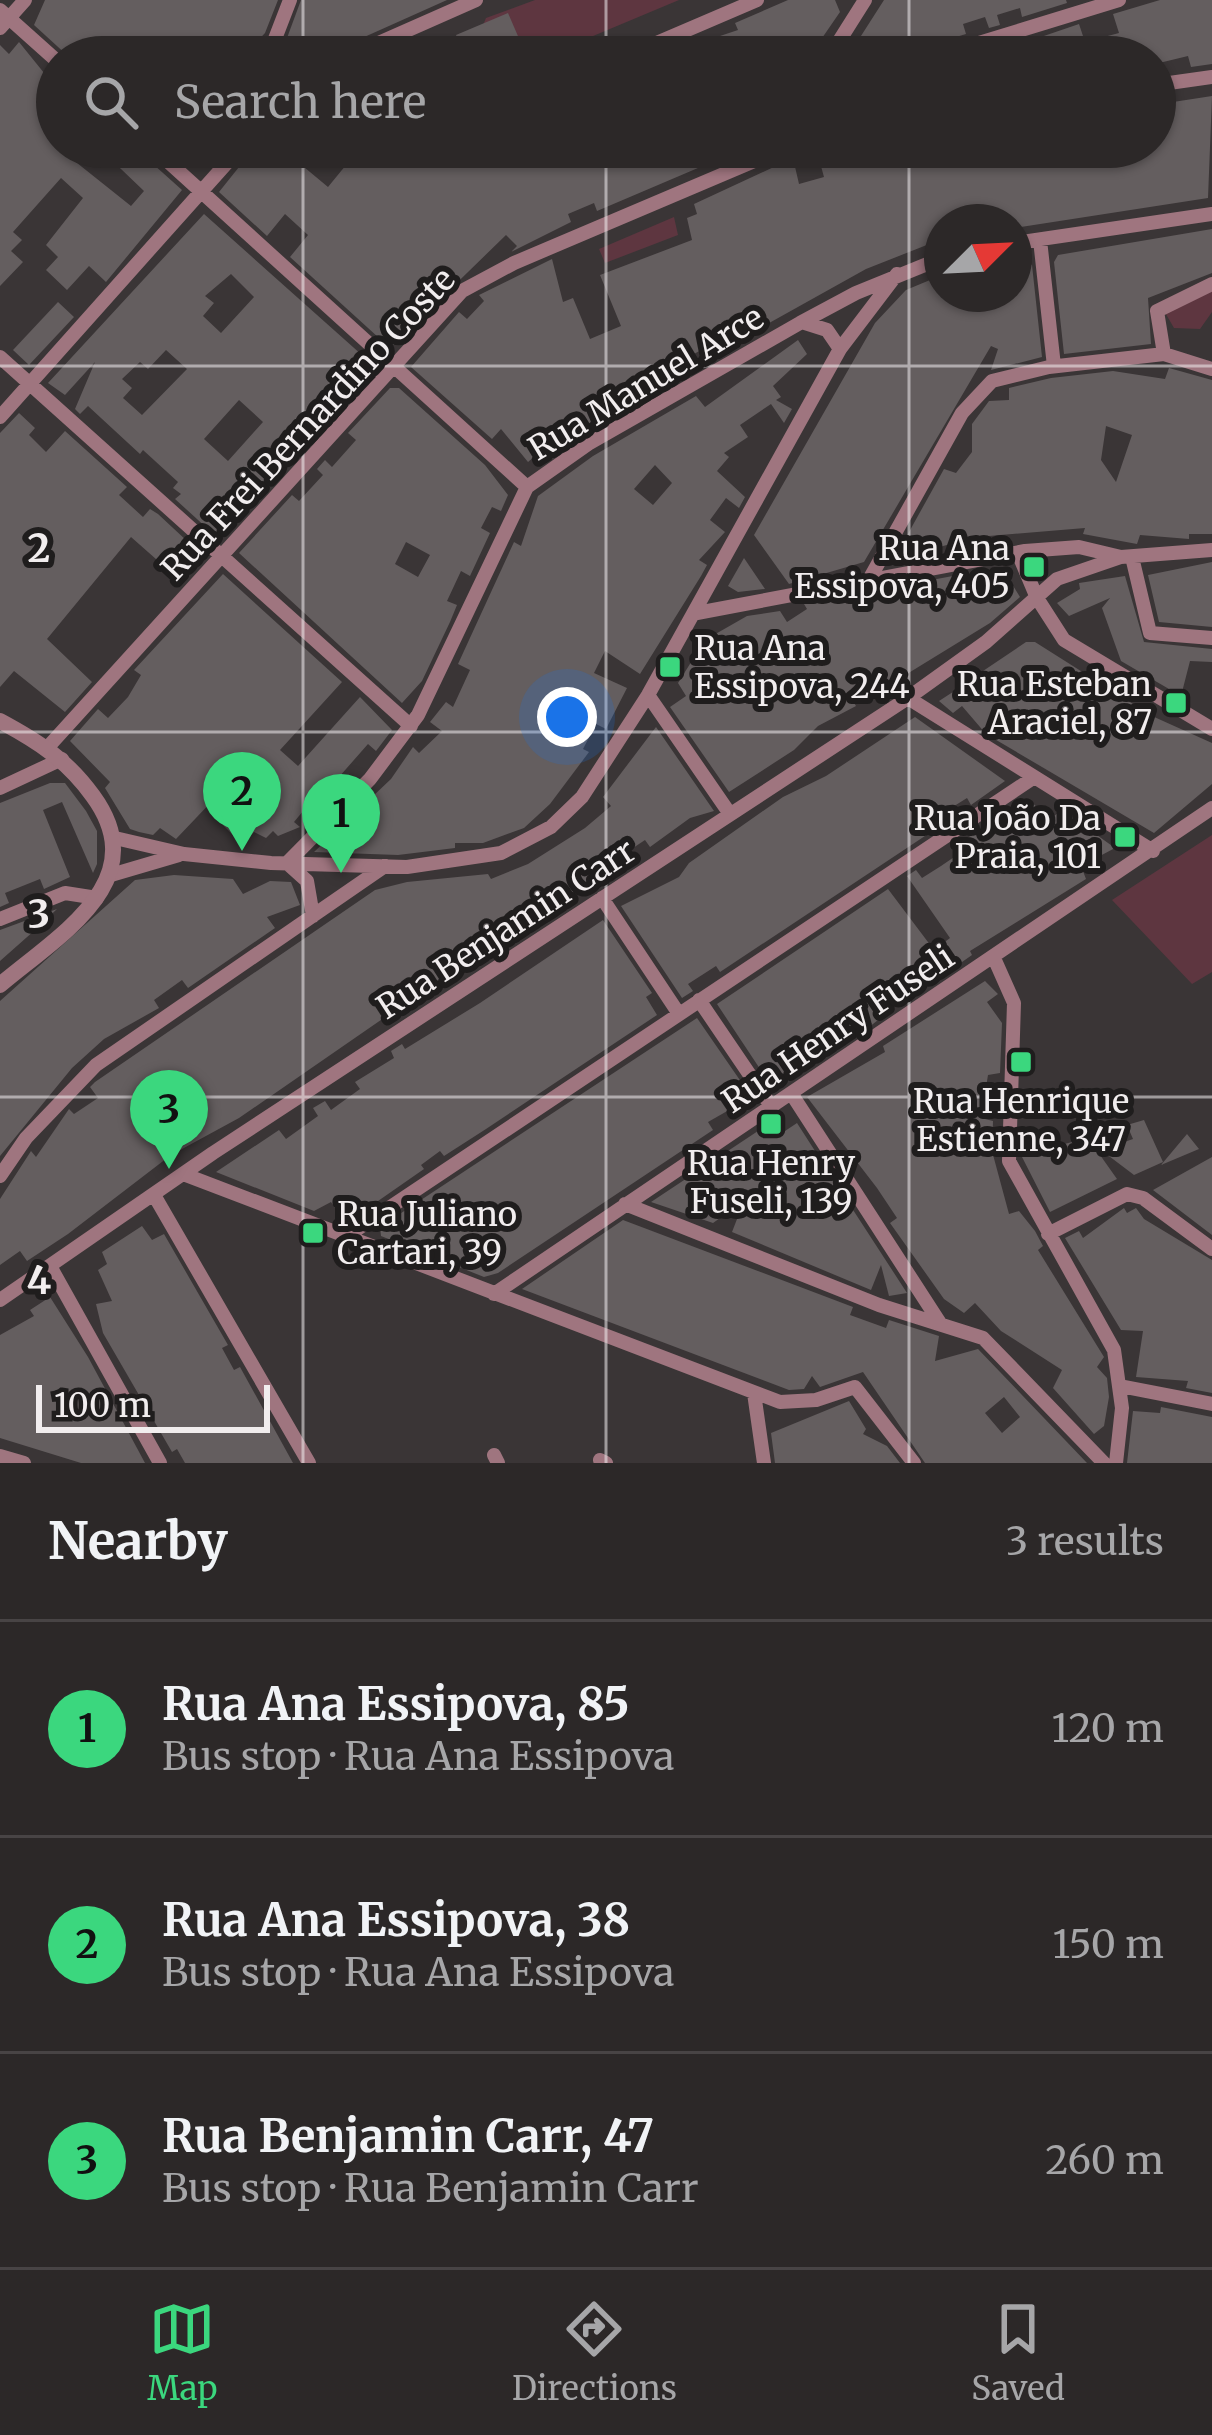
<!DOCTYPE html>
<meta charset="utf-8">
<style>
:root{--surface:#2c2828;--page:#383434;--text:#f1f3f6;--muted:#a6a6a8;--line:#484445;--accent:#3bd77e}
body{margin:0;font-family:Merriweather,serif;background:var(--page);color:var(--text)}
.compass{position:absolute;left:924px;top:204px;width:108px;height:108px;border-radius:50%;background:var(--surface);box-shadow:0 3px 9px #0004;rotate:66deg}
.scale{position:absolute;left:36px;bottom:30px;width:234px;box-sizing:border-box;padding-left:12px;border:6px solid #f1edee;border-top:0;font-size:33px;line-height:42px;white-space:nowrap;color:#f1edee;-webkit-text-stroke:9px #1f1d1d;paint-order:stroke}
.you{position:absolute;left:567px;top:717px;width:42px;height:42px;margin:-30px;border:9px solid #fff;border-radius:50%;background:#1a73e8;box-shadow:0 0 0 18px #1a73e833}
.badge{display:grid;place-items:center;width:78px;height:78px;border-radius:50%;background:var(--accent);color:#111;font-size:39px;font-weight:700}
.pin{position:absolute;translate:-50% -99px;filter:drop-shadow(0 3px 6px #0008)}
.pin::after{content:'';position:absolute;top:63px;width:42px;height:36px;background:inherit;clip-path:polygon(0 0,100% 0,50% 100%)}
.list{margin:0;padding:0;list-style:none}
h2{display:flex;justify-content:space-between;align-items:center;height:156px;margin:0;padding:0 48px;font-size:51px}
h2 small{font-size:39px;font-weight:400;color:var(--muted)}
.list li{display:grid;grid-template-columns:78px 1fr auto;gap:36px;align-items:center;box-sizing:border-box;height:216px;padding:0 48px;border-top:3px solid var(--line)}
.list b{display:block;font-size:45px;white-space:nowrap}
.list p{margin:0;font-size:39px;white-space:nowrap;color:var(--muted)}
.list em{font-size:39px;font-style:normal;color:var(--muted)}
.icon{flex:none;width:66px;height:66px;fill:none;stroke:currentColor;stroke-width:2;stroke-linecap:round;stroke-linejoin:round}
.map{position:relative;flex:none;width:1212px;height:1463px;overflow:hidden}
.search{position:absolute;background:var(--surface);box-shadow:0 3px 9px #0004;left:36px;right:36px;top:36px;height:132px;display:flex;align-items:center;gap:30px;box-sizing:border-box;padding:0 42px;border-radius:66px;color:var(--muted);font-size:45px}
.sheet{height:804px;background:var(--surface)}
nav{display:flex;justify-content:space-around;align-items:center;box-sizing:border-box;height:168px;border-top:3px solid var(--line);background:var(--surface);font-size:33px;color:var(--muted)}
nav a{display:grid;justify-items:center;gap:6px}
nav .on{color:var(--accent)}
.map>svg:first-child{display:block}
.green{fill:#5e3640}
.building{fill:#645e5f;fill-rule:evenodd}
.lines{fill:none;stroke-linecap:round;stroke-linejoin:round}
.minor{stroke:#9f757f;stroke-width:14}
.tertiary{stroke:#9f757f;stroke-width:16}
.grid{fill:none;stroke:#f1edee;stroke-width:3;stroke-opacity:0.55}
.poi-dot{fill:#3bd77e;stroke:#1f1d1d;stroke-width:4.5}
.labels{text-anchor:middle;dominant-baseline:central;stroke-width:12;stroke-linejoin:round;paint-order:stroke}
.street-label{font-size:33px;fill:#f1edee;stroke:#1f1d1d}
.poi-label{font-size:33px;fill:#f1edee;stroke:#1f1d1d;text-anchor:end}
.grid-label{font-size:39px;text-anchor:middle;font-weight:bold;fill:#f1edee;stroke:#1f1d1d;stroke-width:12;stroke-linejoin:round;paint-order:stroke}
</style>
<div class="map">
<svg width="1212" height="1463" viewBox="0 0 1212 1463">
<rect width="100%" height="100%" fill="#3a3536"/>
<path class="green" d="M535 0H679L543 57H470L486 18Z
M674 217 678 235 605 263 599 249Z
M1212 286V312L1200 329 1174 328 1163 309Z
M1212 835V972L1192 984 1112 900Z"/>
<path class="building" d="M45 0H278L265 33 251 48 257 57H69L34 25Z
M301 0H447L342 47 336 57H280Z
M788 0H835L840 12 809 57H657L738 30 735 23Z
M884 0H1066L1067 3 1022 17 1020 8 997 15 1000 25 989 28 985 17 963 24 966 34 890 57H853L852 50Z
M1160 0H1212V64L1191 67 1188 56 1155 64V57H982L1079 24 1085 42 1119 33 1113 14Z
M508 13 527 57H465L456 35Z
M19 42 57 89V147L131 206 144 191 98 147H134L182 190 106 282 89 266 67 290 46 270 58 257 46 245 83 198 61 178 13 232 22 240 11 251 23 262 0 286V45L9 54Z
M1172 94 1173 102 1212 96 1208 198 1014 228V222H942V239L866 269 735 342 731 334 692 355 696 364 649 390 645 381 588 398 593 421 573 433 570 426 528 462 501 429 492 439 411 367 459 312 467 319 484 301 479 295 552 259 563 302 573 298 590 339 621 326 600 275 692 240 687 218 697 214 694 204 793 158 799 184 824 177 819 159 837 154 836 147H1155V96Z
M170 147H212L193 168Z
M255 147H322L304 167 328 187 346 165 332 147H697L705 165 597 211 594 203 568 214 571 222 511 252 517 246 506 235 390 348 290 257 308 235 285 214 267 236 219 192Z
M204 214 372 364 359 388 322 428 313 419 287 448 296 456 261 496 255 490 234 513 240 519 220 540 175 499 181 494 173 488 178 482 143 450 140 454 88 406 80 414 75 409 95 362 65 395 48 383ZM231 274 254 297 221 333 203 316 214 303 205 296ZM166 350 187 369 142 415 123 398 132 388 122 379 140 362 148 369ZM239 400 263 422 228 461 204 439Z
M1212 229V273L1148 298 1151 344 1064 354 1054 262 1058 255Z
M1025 260 1032 265 1042 357 991 370 998 349 991 346 864 562 789 584 754 535 875 323 906 290 942 275V294H1014V262Z
M58 302 74 317 29 365 13 350Z
M798 340 807 354 773 386 781 397 776 400 792 409 784 423 771 404 740 425 748 437 724 453 729 457 717 471 745 497 739 508 726 498 710 520 725 532 699 560 707 565 701 576 640 674 605 651 594 673 627 688 606 729 596 724 583 749 589 752 550 804 524 828 483 843H455V848L398 855 314 852 391 779 413 747 419 753 442 731 430 722 446 702 453 707 470 670 458 664 514 542 521 546 538 496 593 456 696 396 705 407ZM655 465 672 483 653 505 634 489Z
M1169 368 1212 380V534H1189V539L1140 535 1137 544 1083 534 1085 528 977 537 894 559 944 469 956 473 972 452V424L989 401 1009 400V388L1051 378 1113 371 1165 379ZM1106 426 1132 435 1116 482 1101 460Z
M390 388H399L485 465 508 495 501 511 492 507 481 528 490 533 470 576 461 571 447 601 457 605 450 622 422 681 402 703 239 553 292 495 299 501 323 475 317 469 325 460 332 467 356 440 348 433ZM406 542 430 555 418 577 395 564Z
M19 413 35 428 29 435 46 452 65 431 127 487 119 495 143 517 150 509 158 514 202 555 182 582 131 537 47 639 92 682 65 712 14 671 0 687V433Z
M744 558 765 589 738 592 728 586Z
M1212 562V627L1159 622 1148 575Z
M1004 571 1020 597 990 623 889 685 878 688 874 682 851 698 856 706 818 726 794 750 729 792 670 707 686 696 678 683 705 640 747 616 780 611 787 622 807 609 804 604 958 575 982 573 985 579Z
M223 574 342 682 280 750 298 766 360 697 392 730 376 751 368 744 317 802 313 799 294 822 300 827 278 836 273 831 266 838 254 832 242 844 223 825 233 814 215 798 176 839 160 828 153 835 139 832 130 829 105 788 110 782 70 741 98 709 108 718 128 697 141 675 134 670Z
M1125 576 1144 642 1212 649V662L1190 661 1181 696 1121 661 1102 608 1110 598 1069 616 1057 603 1080 589 1079 583Z
M1026 642H1035L1152 716 1212 743V784L1154 833 986 734 962 706 953 713 939 701 959 688 967 696 988 678 983 671Z
M915 717 1005 781 971 805 967 798 935 818 940 826 720 972 716 966 688 984 693 991 682 998 621 906 679 877 689 863 783 797 826 776Z
M656 727 714 811 690 818 650 847 645 840 618 858 623 865 615 870 433 984 239 1118 171 1155 68 1234 27 1261 20 1251 0 1265V1199L31 1151 36 1157 69 1109 74 1114 98 1098 90 1087 95 1082 375 890 407 882 488 874 491 879 528 864 585 828 611 806 603 797Z
M50 783H65L86 811 97 831V864L93 873 62 802 43 810 70 877 44 889 40 879 5 893 9 903 0 907V803Z
M1028 799 1050 819 1062 810 1115 848 1081 866 1086 879 970 951 972 955 918 993 888 1005 875 1015 878 1020 873 1024 774 1090 717 1004 888 889 934 950 950 938 907 876 916 870 922 878 941 866 963 851 958 844Z
M174 875 233 879 243 894 270 881 291 882 300 905 267 917 275 928 188 988 182 980 154 1000 159 1008 104 1039 72 1068 0 1156V1001L135 880Z
M57 909 35 930 0 961V930Z
M603 920 652 993 646 997 657 1015 486 1129 444 1156 440 1151 421 1165 424 1169 345 1224 331 1202 314 1211 216 1172 279 1130 286 1139 318 1116 313 1108 325 1101 331 1110 360 1089 355 1082 394 1058 391 1051 402 1044 405 1049 480 1003Z
M985 981 998 994 987 1002 1002 1023 1000 1073 988 1075 981 1118 993 1121 992 1151 1009 1214 1019 1211 1035 1231 1043 1246 1038 1250 1104 1357 1097 1367 1107 1378 1109 1397 1104 1426 1094 1434 1053 1388 1062 1370 1001 1331 975 1303 964 1313 944 1299 890 1223 897 1218 877 1188 807 1097 885 1052 883 1046Z
M697 1018 755 1102 733 1117 729 1110 708 1122 713 1130 498 1273 484 1277 381 1236 380 1227Z
M1144 1120 1163 1162 1134 1175 1101 1150 1133 1139 1127 1125Z
M797 1123 844 1196 907 1293 889 1296 881 1265 871 1290 732 1232 744 1201 713 1223 651 1202 764 1127 768 1134 778 1127 782 1133Z
M1187 1134 1199 1149 1161 1165Z
M1088 1138 1117 1179 1050 1212 1021 1155Z
M1212 1157V1235L1153 1190Z
M1124 1208 1127 1213 1136 1208 1144 1219 1212 1260V1393L1186 1388 1188 1381 1136 1377 1143 1331 1121 1330 1065 1238 1079 1231 1083 1238Z
M623 1220 853 1307 850 1315 886 1328 889 1320 939 1336 935 1361 978 1349 1087 1463H925L863 1372 820 1387 812 1376 804 1389 789 1390 522 1289ZM1004 1397 1020 1417 1002 1433 985 1413Z
M142 1226 152 1240 164 1234 228 1345 222 1348 234 1370 240 1367 293 1463H185L177 1449 172 1452 103 1333 96 1304 112 1301 98 1270 107 1264 102 1252Z
M50 1297 88 1357 145 1463H81L0 1438V1335L34 1316 30 1310Z
M849 1401 866 1429 863 1434 887 1446 900 1463H775L771 1433Z
M1161 1407 1212 1417V1463H1127L1133 1411 1160 1413Z"/>
<g class="lines">
<path class="minor" d="M0 10 57 61
M0 28 25 0
M268 57 290 0
M347 57 476 0
M624 57 757 0
M829 57 865 0
M933 57 1119 0
M1155 85 1212 77
M152 147 527 487
M1040 240 1054 366
M1014 243 1212 214
M805 323 827 330 840 349
M1164 354 1157 311 1212 284
M0 357 411 726
M0 417 241 147
M1018 553 1037 598 1064 640 1212 729
M1132 557 1150 633 1212 638
M870 578 962 413 992 381 1049 367 1164 354 1212 369
M697 613 1025 551 1079 547 1121 557
M648 695 730 814
M908 698 1153 851
M48 747 462 291 514 263 787 147
M0 788 62 759
M115 838 184 854 271 863 407 867 501 853 551 827 582 797 648 695 840 349 897 274
M111 875 179 855
M602 898 679 1014
M313 916 307 881 287 863 370 779 418 715 527 487 588 444 800 323 856 293 942 258
M0 919 65 893 97 898
M994 958 1014 1003 1009 1161 1114 1350 1122 1408 1116 1463
M699 1000 771 1106
M791 1093 940 1323
M183 1174 780 1402 816 1400 855 1387 914 1463
M0 1176 26 1138 96 1065 385 866
M154 1195 309 1463
M625 1204 879 1305 983 1338 1104 1463
M1048 1234 1127 1194 1143 1198 1212 1249
M347 1236 1033 778
M50 1266 160 1463
M494 1294 1212 808
M0 1300 213 1153 908 698 986 642 1057 579 1121 557 1212 550
M1120 1386 1212 1404
M754 1393 764 1463
M494 1455 498 1463
M0 1456 24 1463
M600 1460 606 1463"/>
<path class="tertiary" d="M0 721C39 742 67 760 93 796 155 881 59 935 0 985"/>
</g>
<path class="grid" d="M303 0V57M606 0V57M909 0V57M303 147V1463M606 147V1463M909 147V1463M0 366H1212M0 732H1212M0 1097H1212"/>
<g class="poi-dot">
<rect x="1022" y="555" width="24" height="24" rx="6"/>
<rect x="658" y="655" width="24" height="24" rx="6"/>
<rect x="1164" y="691" width="24" height="24" rx="6"/>
<rect x="1113" y="825" width="24" height="24" rx="6"/>
<rect x="1009" y="1050" width="24" height="24" rx="6"/>
<rect x="759" y="1112" width="24" height="24" rx="6"/>
<rect x="301" y="1221" width="24" height="24" rx="6"/>
</g>
<g class="labels">
<g class="street-label">
<text transform="translate(646 383) rotate(-31)">Rua Manuel Arce</text>
<text transform="translate(308 424) rotate(-47)">Rua Frei Bernardino Coste</text>
<text transform="translate(506 929) rotate(-33)">Rua Benjamin Carr</text>
<text transform="translate(838 1029) rotate(-34)">Rua Henry Fuseli</text>
</g>
<g class="poi-label">
<text x="1010" y="548">Rua Ana<tspan x="1010" dy="38">Essipova, 405</tspan></text>
<text x="694" y="648" text-anchor="start">Rua Ana<tspan x="694" dy="38">Essipova, 244</tspan></text>
<text x="1152" y="684">Rua Esteban<tspan x="1152" dy="38">Araciel, 87</tspan></text>
<text x="1101" y="818">Rua João Da<tspan x="1101" dy="38">Praia, 101</tspan></text>
<text x="1021" y="1101" text-anchor="middle">Rua Henrique<tspan x="1021" dy="38">Estienne, 347</tspan></text>
<text x="771" y="1163" text-anchor="middle">Rua Henry<tspan x="771" dy="38">Fuseli, 139</tspan></text>
<text x="337" y="1214" text-anchor="start">Rua Juliano<tspan x="337" dy="38">Cartari, 39</tspan></text>
</g>
</g>
<g class="grid-label">
<text x="39" y="562">2</text>
<text x="39" y="928">3</text>
<text x="39" y="1294">4</text>
</g>
</svg>
<svg class="compass" viewBox="-18 -18 36 36"><path d="M0-13l5 13h-10z" fill="#e53935"/><path d="M0 13l5-13h-10z" fill="#a6a6a8"/></svg>
<div class="scale">100 m</div>
<div class="you"></div>
<div class="pin badge" style="left:341px;top:873px">1</div>
<div class="pin badge" style="left:242px;top:851px">2</div>
<div class="pin badge" style="left:169px;top:1169px">3</div>
<div class="search"><svg class="icon" aria-label="search" viewBox="0 0 24 24"><circle cx="10" cy="10" r="6"/><path d="M15 15l6 6"/></svg>Search here</div>
</div>
<section class="sheet">
<h2>Nearby<small>3 results</small></h2>
<ul class="list">
<li><span class="badge">1</span><div><b>Rua Ana Essipova, 85</b><p>Bus stop · Rua Ana Essipova</p></div><em>120 m</em></li>
<li><span class="badge">2</span><div><b>Rua Ana Essipova, 38</b><p>Bus stop · Rua Ana Essipova</p></div><em>150 m</em></li>
<li><span class="badge">3</span><div><b>Rua Benjamin Carr, 47</b><p>Bus stop · Rua Benjamin Carr</p></div><em>260 m</em></li>
</ul>
</section>
<nav>
<a class="on"><svg class="icon" aria-label="map" viewBox="0 0 24 24"><path d="M3 6l6-2 6 2 6-2v14l-6 2-6-2-6 2zM9 4v14M15 6v14"/></svg>Map</a>
<a><svg class="icon" aria-label="directions" viewBox="0 0 24 24"><path d="M12 3l9 9-9 9-9-9zM9 14v-3h6M13 9l2 2-2 2"/></svg>Directions</a>
<a><svg class="icon" aria-label="saved" viewBox="0 0 24 24"><path d="M7 4h10v16l-5-4-5 4z"/></svg>Saved</a>
</nav>
